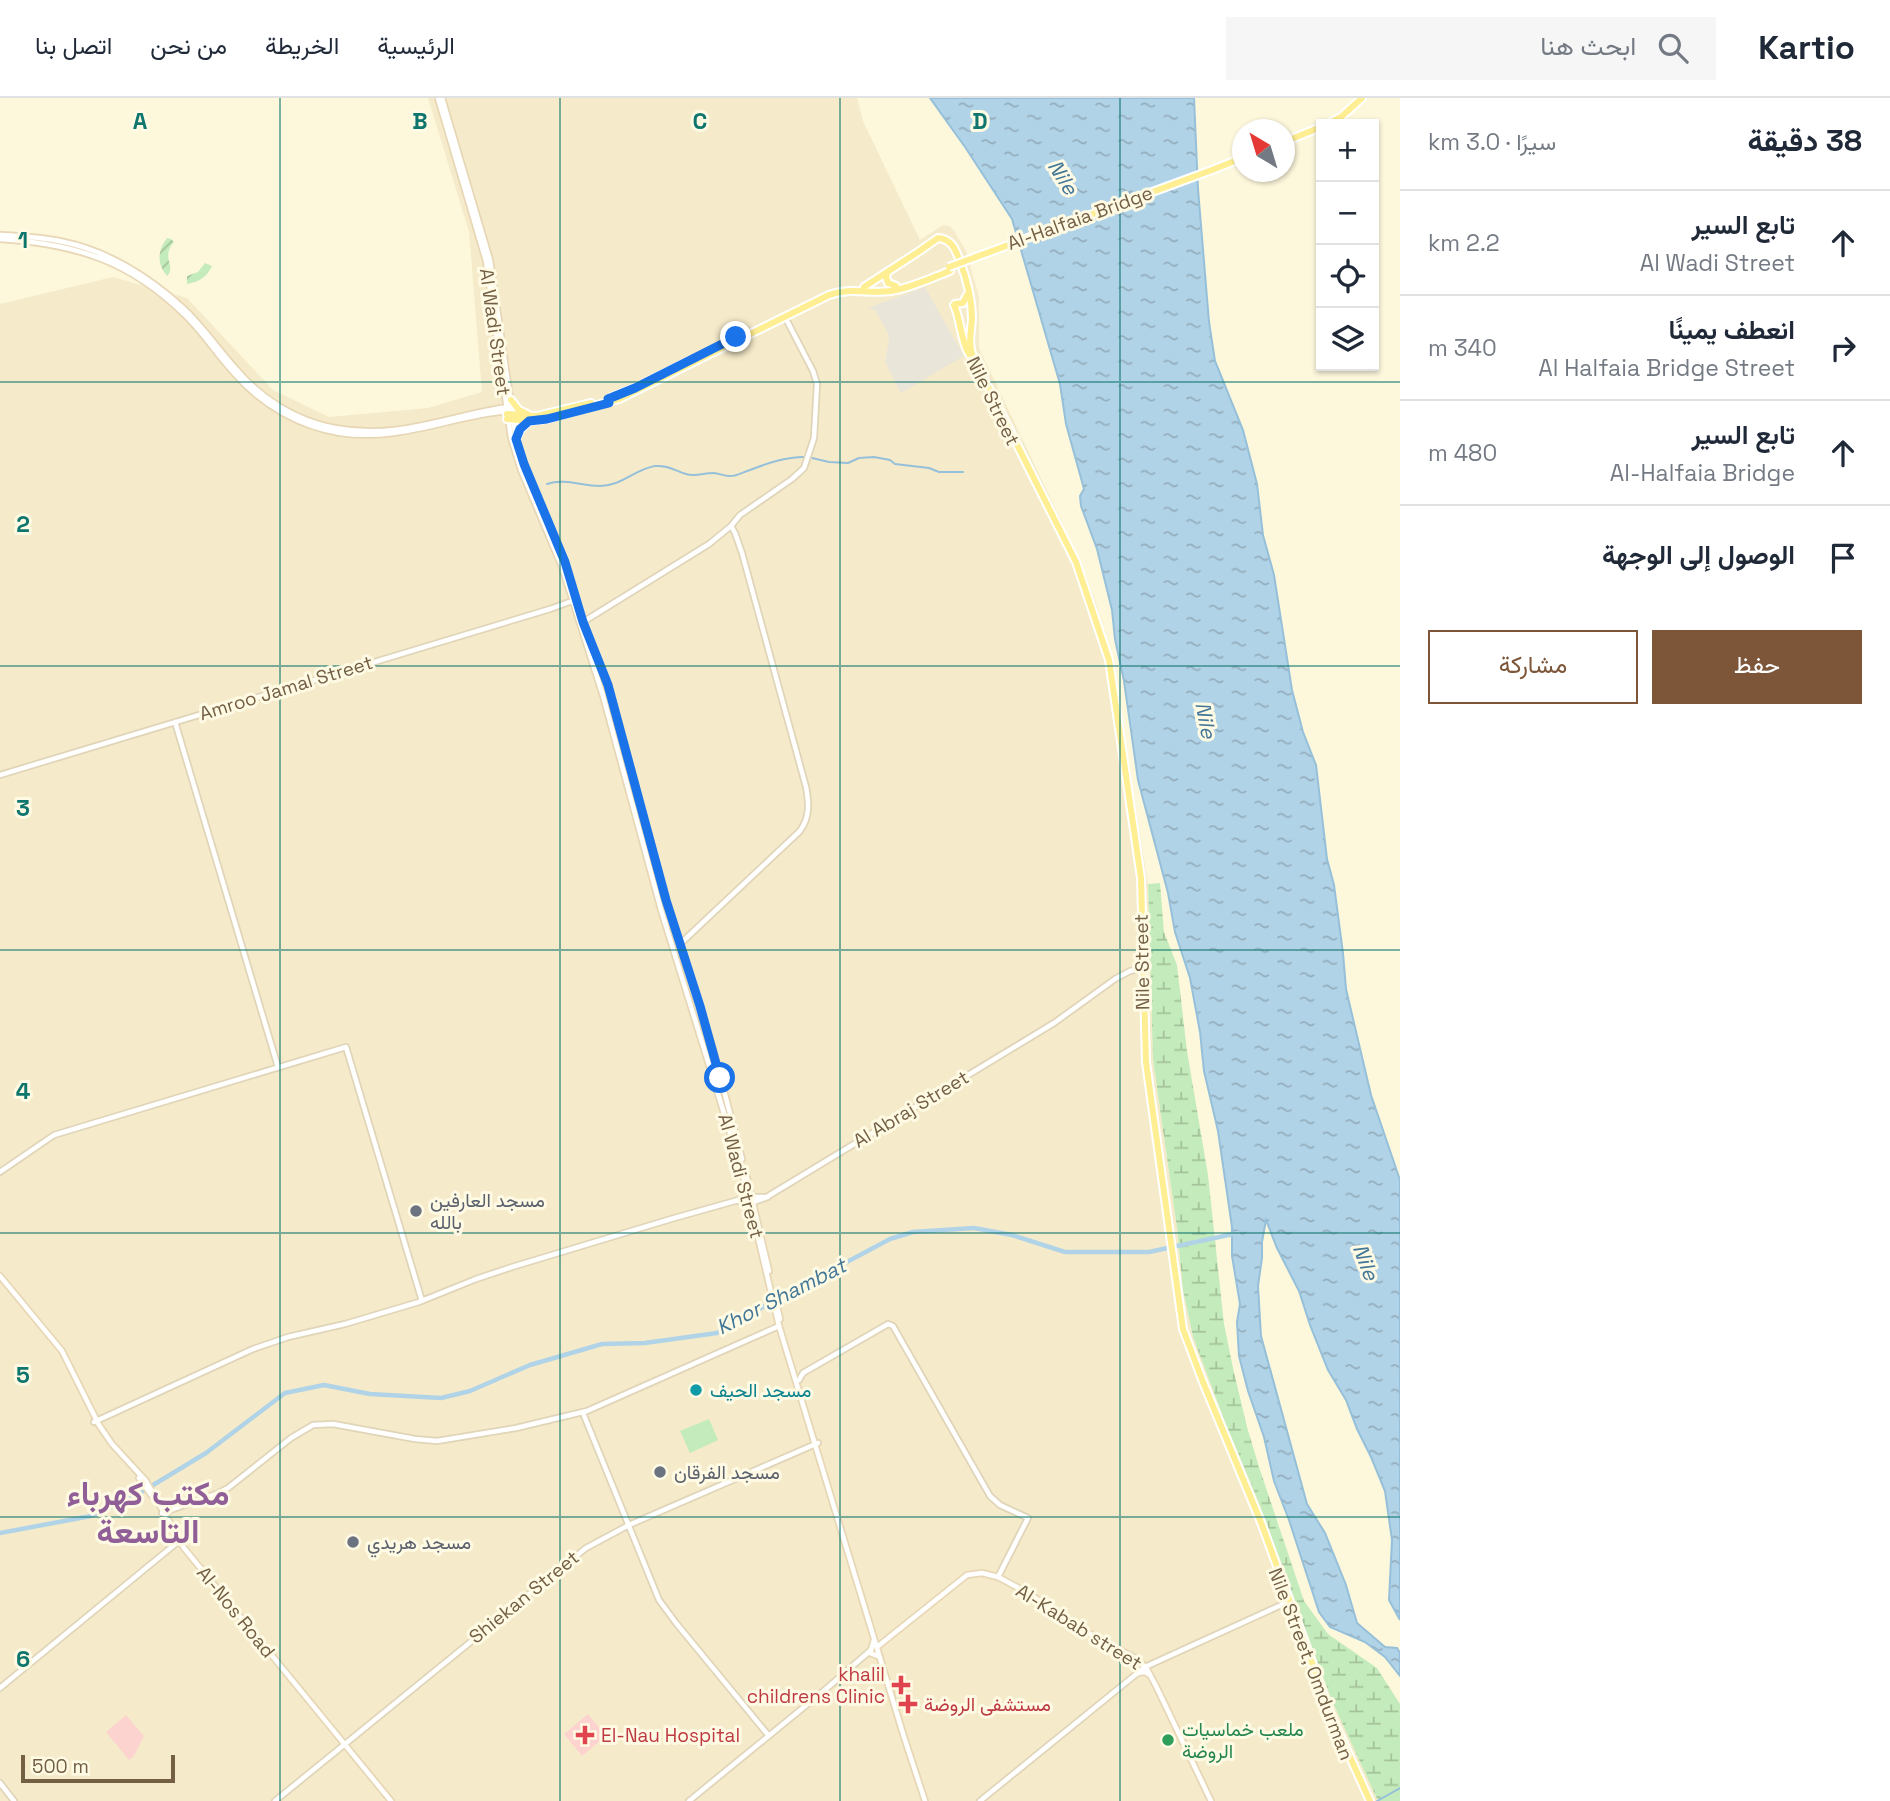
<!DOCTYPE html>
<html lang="ar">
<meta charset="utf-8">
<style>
:root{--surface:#fff;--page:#f6f6f7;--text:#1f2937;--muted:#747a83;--line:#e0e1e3;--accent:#7d5538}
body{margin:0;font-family:"Space Grotesk",Vazirmatn,sans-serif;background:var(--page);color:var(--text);direction:rtl}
.controls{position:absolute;right:21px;top:21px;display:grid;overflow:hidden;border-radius:0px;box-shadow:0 2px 5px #0004}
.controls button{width:63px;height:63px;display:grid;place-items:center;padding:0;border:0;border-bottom:2px solid var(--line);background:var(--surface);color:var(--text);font:35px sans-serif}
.compass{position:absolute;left:1232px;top:21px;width:63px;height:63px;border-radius:50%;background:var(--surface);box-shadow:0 2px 5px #0004;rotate:322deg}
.scale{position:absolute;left:21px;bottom:18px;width:154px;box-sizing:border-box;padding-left:7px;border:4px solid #735f44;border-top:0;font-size:19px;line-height:24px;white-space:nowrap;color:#735f44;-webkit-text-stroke:5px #fffae4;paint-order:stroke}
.stop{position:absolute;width:21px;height:21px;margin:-16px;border:5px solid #1a73e8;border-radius:50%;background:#fff}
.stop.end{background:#1a73e8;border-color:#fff;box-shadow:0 2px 7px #0008}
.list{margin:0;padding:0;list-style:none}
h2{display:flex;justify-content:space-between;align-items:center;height:91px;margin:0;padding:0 28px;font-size:30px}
h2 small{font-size:23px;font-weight:400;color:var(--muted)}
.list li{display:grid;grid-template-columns:46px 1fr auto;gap:21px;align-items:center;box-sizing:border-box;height:105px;padding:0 28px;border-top:2px solid var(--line)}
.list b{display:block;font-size:26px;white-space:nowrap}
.list p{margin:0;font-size:23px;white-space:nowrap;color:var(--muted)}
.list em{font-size:23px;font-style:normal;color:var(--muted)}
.actions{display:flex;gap:14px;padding:21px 28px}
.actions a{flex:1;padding:16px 0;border:2px solid var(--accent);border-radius:0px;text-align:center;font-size:24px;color:var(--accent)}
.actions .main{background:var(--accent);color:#fff}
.icon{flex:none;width:38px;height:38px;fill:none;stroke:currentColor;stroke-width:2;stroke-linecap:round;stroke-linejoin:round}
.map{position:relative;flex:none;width:1400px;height:1703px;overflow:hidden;direction:ltr}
header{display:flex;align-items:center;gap:42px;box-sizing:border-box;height:98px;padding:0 35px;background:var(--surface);border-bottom:2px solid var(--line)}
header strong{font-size:33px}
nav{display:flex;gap:38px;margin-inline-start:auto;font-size:24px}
.search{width:490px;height:63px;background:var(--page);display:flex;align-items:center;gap:18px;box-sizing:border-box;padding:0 24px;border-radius:0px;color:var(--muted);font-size:26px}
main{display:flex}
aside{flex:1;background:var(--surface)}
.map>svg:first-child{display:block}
.residential{fill:#f5ebca}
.industrial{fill:#eae5d9}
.medical{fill:#fcd3cf}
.green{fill:#c4ebbb}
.wetland{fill:url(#wetland-marsh)}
.garden{fill:url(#garden-furrows)}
.water{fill:url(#water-ripples);stroke:#96c0d9;stroke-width:2}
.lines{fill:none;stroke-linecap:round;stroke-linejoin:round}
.stream{stroke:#96c0d9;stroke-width:2}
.river{stroke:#b1d3e7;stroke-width:4.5}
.tertiary-casing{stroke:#e1d5b9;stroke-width:8}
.secondary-casing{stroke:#e7d7b6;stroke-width:8}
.primary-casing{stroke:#fff;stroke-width:10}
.tertiary{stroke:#fff;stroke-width:4.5}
.secondary{stroke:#fff;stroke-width:4.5}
.primary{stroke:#ffee92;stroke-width:6}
.primary-bridge-casing{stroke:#fff;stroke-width:10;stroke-linecap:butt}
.primary-bridge{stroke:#ffee92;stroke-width:6}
.route{stroke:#1a73e8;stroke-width:9}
.grid{fill:none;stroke:#0f766e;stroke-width:2;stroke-opacity:0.55}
.worship-dot{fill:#6b7280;stroke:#fffae4;stroke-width:2.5}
.culture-dot{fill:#0f9aa8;stroke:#fffae4;stroke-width:2.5}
.health-dot{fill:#e0444e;stroke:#fffae4;stroke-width:2.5}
.leisure-dot{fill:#2e9e5b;stroke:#fffae4;stroke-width:2.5}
.labels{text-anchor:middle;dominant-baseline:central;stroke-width:6;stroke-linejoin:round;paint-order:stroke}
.street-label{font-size:19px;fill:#735f44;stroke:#fffae4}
.worship-label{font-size:19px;fill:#5b616d;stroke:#fffae4;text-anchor:start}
.culture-label{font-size:19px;fill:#0d838f;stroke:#fffae4;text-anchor:start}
.health-label{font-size:19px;fill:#be3a42;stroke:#fffae4;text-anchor:start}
.leisure-label{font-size:19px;fill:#27864d;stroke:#fffae4;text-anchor:start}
.water-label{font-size:21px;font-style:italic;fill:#427797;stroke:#fffae4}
.town-label{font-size:33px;font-weight:bold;fill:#915f97;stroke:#fffae4}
.grid-label{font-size:23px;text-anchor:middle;font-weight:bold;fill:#0f766e;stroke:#fffae4;stroke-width:6;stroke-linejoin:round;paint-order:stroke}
</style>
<header>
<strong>Kartio</strong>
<div class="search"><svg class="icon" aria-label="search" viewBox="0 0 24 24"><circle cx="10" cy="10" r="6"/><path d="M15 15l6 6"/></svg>ابحث هنا</div>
<nav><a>الرئيسية</a><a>الخريطة</a><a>من نحن</a><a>اتصل بنا</a></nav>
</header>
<main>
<aside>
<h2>38 دقيقة<small>سيرًا · 3.0 km</small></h2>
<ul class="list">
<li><svg class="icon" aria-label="ahead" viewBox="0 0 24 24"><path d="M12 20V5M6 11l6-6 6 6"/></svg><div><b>تابع السير</b><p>Al Wadi Street</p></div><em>2.2 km</em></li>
<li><svg class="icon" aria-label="right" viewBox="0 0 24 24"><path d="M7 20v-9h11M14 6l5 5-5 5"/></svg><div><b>انعطف يمينًا</b><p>Al Halfaia Bridge Street</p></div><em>340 m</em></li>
<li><svg class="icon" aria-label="ahead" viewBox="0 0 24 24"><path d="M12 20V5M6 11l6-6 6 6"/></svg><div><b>تابع السير</b><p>Al-Halfaia Bridge</p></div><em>480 m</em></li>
<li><svg class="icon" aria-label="arrive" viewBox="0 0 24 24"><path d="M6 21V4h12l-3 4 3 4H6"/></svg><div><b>الوصول إلى الوجهة</b></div></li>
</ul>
<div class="actions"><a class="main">حفظ</a><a>مشاركة</a></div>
</aside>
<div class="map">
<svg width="1400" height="1703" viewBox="0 0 1400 1703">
<defs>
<pattern id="wetland-marsh" width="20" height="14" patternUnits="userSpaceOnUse" patternTransform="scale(1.75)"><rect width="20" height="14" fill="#c4ebbb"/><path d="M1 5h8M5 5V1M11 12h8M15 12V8" fill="none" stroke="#a4c29a"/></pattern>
<pattern id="garden-furrows" width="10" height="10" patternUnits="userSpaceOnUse" patternTransform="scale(1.75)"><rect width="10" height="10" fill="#c4ebbb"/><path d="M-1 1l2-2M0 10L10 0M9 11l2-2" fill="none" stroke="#a4c29a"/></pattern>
<pattern id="water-ripples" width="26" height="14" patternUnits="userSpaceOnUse" patternTransform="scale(1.75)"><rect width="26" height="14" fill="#b1d3e7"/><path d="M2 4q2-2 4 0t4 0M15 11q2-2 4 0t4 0" fill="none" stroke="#94aebd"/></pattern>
</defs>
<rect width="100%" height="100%" fill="#fdf8dc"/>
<path class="residential" d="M428 0H857L863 23 920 142 943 127 950 128 955 134 966 153 979 199V250L1080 462 1096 505 1112 562 1148 786 1153 962 1177 1130 1183 1192 1193 1239 1225 1324 1259 1405 1332 1603 1378 1703H0V206L113 179 187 200 273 292 329 319 428 310 482 294 469 134Z"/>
<path class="industrial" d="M925 189 964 258 901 295 885 264 889 242 888 235 875 212 868 210Z"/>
<path class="medical" d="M588 1616 606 1638 582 1658 564 1636Z
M126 1617 144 1638 134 1658 129 1662 106 1634Z"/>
<path class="green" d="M709 1321 718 1342 690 1355 680 1333Z"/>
<path class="wetland" d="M1160 785 1164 834 1177 867 1187 953 1208 1077 1224 1226 1233 1270 1247 1329 1259 1369 1304 1503 1328 1536 1377 1570 1400 1606V1703H1378L1332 1603 1259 1405 1225 1324 1193 1239 1183 1192 1177 1130 1153 962 1148 786Z"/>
<path class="garden" d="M167 140 171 141 174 144C160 160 177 169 167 178 157 166 157 153 167 140Z
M205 165 212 168C207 179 199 184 187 186V178L198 174Z"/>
<path class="water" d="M930 0H1194L1198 91 1209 224 1215 263 1243 332 1257 386 1263 437 1274 477 1292 592 1303 634 1316 667 1327 761 1334 787 1343 855 1346 891 1371 997 1400 1082V1522L1389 1502 1392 1442 1385 1393 1371 1359 1357 1331 1346 1302 1328 1272 1310 1227 1299 1193 1277 1150 1266 1122 1262 1144V1160L1258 1188 1261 1238 1307 1406 1325 1435 1346 1487 1357 1525 1385 1549 1397 1550 1400 1555V1578L1385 1559 1365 1544 1330 1529 1319 1514 1289 1422 1274 1383 1264 1339 1248 1293 1239 1258 1237 1224 1240 1206 1232 1158V1129L1218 1033 1204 973 1200 934 1190 880 1175 834 1168 795 1138 682 1124 583 1115 541 1112 512 1097 451 1081 408 1080 398 1084 391 1066 326 1060 286 1012 121 965 49Z"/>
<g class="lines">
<path class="stream" d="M812 360 829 364 848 365 859 360 874 359 890 362 895 366 929 370 939 374H963
M547 386C565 380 581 388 600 388 622 388 635 371 655 368 669 367 675 373 686 376 695 379 704 375 713 375 719 375 724 378 729 378 736 379 743 374 750 372 768 365 788 358 807 359
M1377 1703 1400 1690"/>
<path class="river" d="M0 1435 91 1418 135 1398 206 1355 285 1295 324 1287 370 1296 441 1300 470 1293 530 1267 602 1246 645 1245 717 1235 770 1205 890 1141 913 1134 974 1130 1012 1137 1065 1154H1149L1238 1135"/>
<g class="tertiary-casing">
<path id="tertiary" d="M583 524 709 446 731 428 740 417 792 381 804 370 814 340 817 286 813 273 785 219
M175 624 278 969
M0 677 550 511 572 503
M680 846 800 733C810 719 809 705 806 689L742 455 735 435 731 428
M0 1074 54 1037 346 949 422 1203
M738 1103 754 1104 765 1100 1054 925 1115 881 1130 873 1144 870
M799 1282 803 1275 888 1226 893 1228 990 1398 1000 1407 1028 1420 998 1479
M583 1315 659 1502 676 1525 769 1638
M94 1324 253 1251 288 1239 345 1226 419 1204 476 1181 512 1169 671 1121 749 1099H768
M162 1415 216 1396 228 1390 291 1340 313 1327 333 1326 415 1341 437 1343 516 1330 587 1313 779 1228
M0 1590 179 1443
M0 1685 14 1703
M275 1703 586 1450 629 1427 818 1345
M689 1703 826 1591 871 1552
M980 1703 1145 1569 1290 1503"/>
</g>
<g class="secondary-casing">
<path id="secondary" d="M438 0 486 163 511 340 521 372 562 469 603 598 661 812 744 1080 779 1228 904 1639 925 1703
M442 0 490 162 516 341 524 366 565 464 583 524 608 587 666 801 713 951 742 1061
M0 137C21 138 43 139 64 144 108 153 151 180 184 211 203 229 218 251 236 271 261 301 297 323 335 330 400 342 446 318 508 309
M0 141C77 146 131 163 187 219 205 237 218 258 235 276 262 307 300 329 340 335 401 344 450 318 508 313
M746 1076 769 1173
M0 1178 62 1253 99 1327 112 1346 146 1383 184 1450 391 1703
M774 1195 780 1221
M139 1380 152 1398
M877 1549 967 1477 982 1475 998 1479 1028 1495 1079 1530 1137 1561 1147 1571 1157 1590 1211 1703
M871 1552 874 1542
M870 1555 880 1559
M1138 1575 1145 1574 1150 1577"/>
</g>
<g class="primary-casing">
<path id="primary" d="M1328 26 1341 19 1362 0
M1284 44 1321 29
M1212 72 1242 60
M887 175 886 179 888 185 896 188
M864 189 918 154 938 140C951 141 955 150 959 161 967 181 972 199 972 221 971 234 968 246 973 259L1076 464 1109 562 1141 780 1146 964 1183 1231 1203 1284 1262 1427 1331 1617 1370 1703
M955 206 963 205 967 197
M954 207C961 222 961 244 969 256
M612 299 635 290 691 262
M511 302 519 312 529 317
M507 316 537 318 591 305
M507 321 529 323 547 321 619 301 829 197C850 189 869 196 891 193 911 190 931 180 950 173
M516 341 520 332 529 323"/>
</g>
<use href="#tertiary" class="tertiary"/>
<use href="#secondary" class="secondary"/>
<use href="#primary" class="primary"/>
<g class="primary-bridge-casing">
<path id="primary-bridge" d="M949 169 1212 72"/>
</g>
<use href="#primary-bridge" class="primary-bridge"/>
</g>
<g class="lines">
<path class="route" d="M720 980 700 908 666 802 608 587 583 524 565 464 524 366 516 341 520 331 529 323 547 321 609 305 608 301 635 290 736 239"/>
</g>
<path class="grid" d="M280 0V1703M560 0V1703M840 0V1703M1120 0V1703M0 284H1400M0 568H1400M0 852H1400M0 1135H1400M0 1419H1400"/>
<g class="worship-dot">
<circle cx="416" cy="1113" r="7"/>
<circle cx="660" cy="1374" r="7"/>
<circle cx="353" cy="1444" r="7"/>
</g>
<circle class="culture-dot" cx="696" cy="1292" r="7"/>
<g class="health-dot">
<path d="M897.5 1576.5h7v7h7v7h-7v7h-7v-7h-7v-7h7z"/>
<path d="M904.5 1595.5h7v7h7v7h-7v7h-7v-7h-7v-7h7z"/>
<path d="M581.5 1626.5h7v7h7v7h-7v7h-7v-7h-7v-7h7z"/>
</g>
<circle class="leisure-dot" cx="1168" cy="1642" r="7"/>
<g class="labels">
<g class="street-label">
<text transform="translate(1080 120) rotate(-20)">Al-Halfaia Bridge</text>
<text transform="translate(495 234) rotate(82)">Al Wadi Street</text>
<text transform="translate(993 303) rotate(64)">Nile Street</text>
<text transform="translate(286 590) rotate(-17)">Amroo Jamal Street</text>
<text transform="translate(1142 864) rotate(-91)">Nile Street</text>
<text transform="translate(911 1011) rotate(-31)">Al Abraj Street</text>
<text transform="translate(741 1078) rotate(75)">Al Wadi Street</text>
<text transform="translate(524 1499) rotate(-39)">Shiekan Street</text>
<text transform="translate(236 1514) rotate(51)">Al-Nos Road</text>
<text transform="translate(1079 1529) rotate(32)">Al-Kabab street</text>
<text transform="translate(1311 1566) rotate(69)">Nile Street, Omdurman</text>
</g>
<g class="worship-label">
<text x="430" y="1102">مسجد العارفين<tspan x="430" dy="22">بالله</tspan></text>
<text x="674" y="1374">مسجد الفرقان</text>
<text x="367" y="1444">مسجد هريدي</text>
</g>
<g class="culture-label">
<text x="710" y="1292">مسجد الحيف</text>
</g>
<g class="health-label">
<text x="885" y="1576" text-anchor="end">khalil<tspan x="885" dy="22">childrens Clinic</tspan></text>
<text x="924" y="1606">مستشفى الروضة</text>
<text x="601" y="1637">El-Nau Hospital</text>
</g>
<g class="leisure-label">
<text x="1182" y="1631">ملعب خماسيات<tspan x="1182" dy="22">الروضة</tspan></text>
</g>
<g class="water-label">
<text transform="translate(1063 79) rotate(58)">Nile</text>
<text transform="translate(1206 622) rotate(79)">Nile</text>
<text transform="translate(1366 1164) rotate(69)">Nile</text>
<text transform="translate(781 1198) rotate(-27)">Khor Shambat</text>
</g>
<g class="town-label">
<text x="148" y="1396">مكتب كهرباء<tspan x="148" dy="38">التاسعة</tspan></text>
</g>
</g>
<g class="grid-label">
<text x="140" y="31">A</text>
<text x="420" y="31">B</text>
<text x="700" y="31">C</text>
<text x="980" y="31">D</text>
<text x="23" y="150">1</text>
<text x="23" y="434">2</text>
<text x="23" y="718">3</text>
<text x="23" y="1001">4</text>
<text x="23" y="1285">5</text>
<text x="23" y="1569">6</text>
</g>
</svg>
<div class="controls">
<button>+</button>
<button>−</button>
<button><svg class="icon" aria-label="locate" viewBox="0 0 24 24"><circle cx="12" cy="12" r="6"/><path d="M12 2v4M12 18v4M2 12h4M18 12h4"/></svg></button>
<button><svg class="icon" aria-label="layers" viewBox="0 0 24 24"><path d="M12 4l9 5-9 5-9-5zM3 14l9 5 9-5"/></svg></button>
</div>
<svg class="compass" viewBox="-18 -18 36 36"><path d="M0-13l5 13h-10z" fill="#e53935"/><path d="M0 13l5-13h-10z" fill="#747a83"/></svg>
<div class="scale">500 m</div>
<div class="stop" style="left:720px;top:980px"></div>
<div class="stop end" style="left:736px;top:239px"></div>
</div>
</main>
